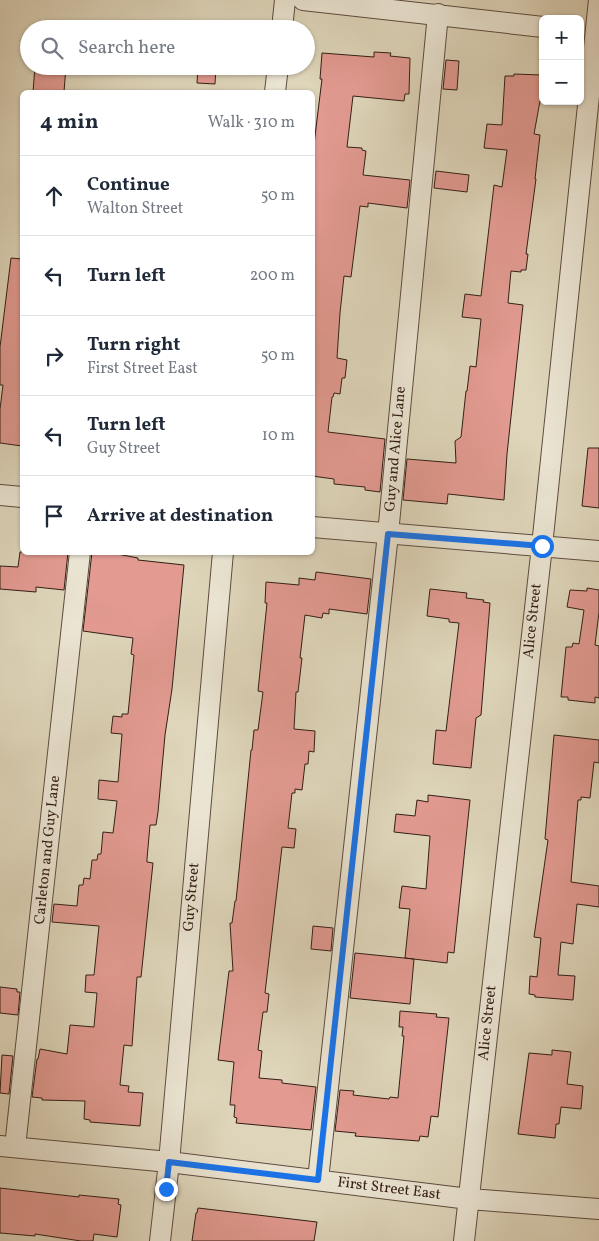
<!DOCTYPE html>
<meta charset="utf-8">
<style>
:root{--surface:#fff;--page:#f2f2f3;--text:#1f2937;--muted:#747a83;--line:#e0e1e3}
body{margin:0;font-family:Vollkorn,serif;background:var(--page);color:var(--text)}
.controls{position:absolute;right:15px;top:15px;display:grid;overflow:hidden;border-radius:8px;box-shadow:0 1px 4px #0004}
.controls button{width:45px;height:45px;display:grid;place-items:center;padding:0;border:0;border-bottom:1px solid var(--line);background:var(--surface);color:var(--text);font:25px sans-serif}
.stop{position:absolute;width:15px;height:15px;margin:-11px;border:4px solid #1a73e8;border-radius:50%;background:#fff}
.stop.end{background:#1a73e8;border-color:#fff;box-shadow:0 1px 5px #0008}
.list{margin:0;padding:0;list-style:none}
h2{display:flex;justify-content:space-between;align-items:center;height:65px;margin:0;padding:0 20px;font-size:21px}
h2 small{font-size:16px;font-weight:400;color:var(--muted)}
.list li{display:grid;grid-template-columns:32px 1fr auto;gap:15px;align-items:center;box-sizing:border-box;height:80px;padding:0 20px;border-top:1px solid var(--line)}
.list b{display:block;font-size:19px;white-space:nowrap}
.list p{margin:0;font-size:16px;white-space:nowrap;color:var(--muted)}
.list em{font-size:16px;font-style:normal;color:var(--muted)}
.icon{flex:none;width:28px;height:28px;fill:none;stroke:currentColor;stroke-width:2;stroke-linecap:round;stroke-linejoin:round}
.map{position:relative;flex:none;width:599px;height:1241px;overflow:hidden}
.search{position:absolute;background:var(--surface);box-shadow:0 1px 4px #0004;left:20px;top:20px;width:295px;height:55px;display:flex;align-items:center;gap:12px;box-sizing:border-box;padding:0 18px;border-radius:28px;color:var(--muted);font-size:19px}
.panel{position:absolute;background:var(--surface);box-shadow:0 1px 4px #0004;left:20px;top:90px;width:295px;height:465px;border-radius:8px}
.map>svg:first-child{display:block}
.building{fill:#e29a91;stroke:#331e16}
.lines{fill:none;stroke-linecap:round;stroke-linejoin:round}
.minor-casing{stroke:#5e4c3f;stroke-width:22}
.minor{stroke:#eae4d2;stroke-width:20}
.route{stroke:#1a73e8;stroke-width:6}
.labels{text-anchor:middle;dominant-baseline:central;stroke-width:4;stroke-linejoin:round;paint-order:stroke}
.street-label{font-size:15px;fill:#331e16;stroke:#eae4d2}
</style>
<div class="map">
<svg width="599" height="1241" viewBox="0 0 599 1241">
<rect width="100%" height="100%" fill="#ded5ba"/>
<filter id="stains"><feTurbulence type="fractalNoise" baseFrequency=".004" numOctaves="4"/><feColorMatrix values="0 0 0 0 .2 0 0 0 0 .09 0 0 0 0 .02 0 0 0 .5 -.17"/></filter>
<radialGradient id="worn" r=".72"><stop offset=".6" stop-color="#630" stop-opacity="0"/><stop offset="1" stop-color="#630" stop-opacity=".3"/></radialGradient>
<path class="building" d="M374 52 391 53 390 56 410 58 409 94H405L404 101 353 96 347 147 362 148V150L366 151 363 175 410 180 407 208 368 203V207L360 206 351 277 344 276 340 313 337 358 347 360 345 378H342L340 394 334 393 333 397H332L328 432 385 439 380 492 365 490V487L334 484V479L312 476V160L322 79H320L322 53 374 57Z
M446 60 459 61 457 90 443 89Z
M35 66H66L64 92H33Z
M198 66H216L215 84 197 83Z
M514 74 541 75 540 78H543V101H540L534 134 540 135 535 179H536L526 254H528L526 270H521V272L511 271 508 303 523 305 507 454 504 500 448 494 447 504 403 500 407 459 456 463 455 441 461 437 466 391H467L470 366 476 367 481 319 462 317 465 294 481 296 494 185 502 187 507 150 484 148 487 124 502 125 505 76H514Z
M436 171 469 175 467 192 434 188Z
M11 258 22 259V446L0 443V409L3 385H0V347Z
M588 448H599V508L582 506Z
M20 552H68L64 590 36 587V592L0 589V566L18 567Z
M92 552H107L138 558V560L184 565 172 689 165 735 158 812 156 825H150L147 859V862L153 863 141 977H137L132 1046 124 1045 120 1085 129 1086 128 1092 143 1093 140 1126 90 1122V1120L84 1119 85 1101 42 1100V1098L32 1097 37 1059H38L40 1049 67 1054 70 1025 94 1027 97 993 85 992 86 975H94L99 926 52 922 54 904 77 906 79 885H83L84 878 90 879 92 860H97L98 854H101L103 832 113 833 117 801 98 799 99 780 118 782 122 734 111 733 113 716 122 717V714H128L134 655 131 654 133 638 83 631Z
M316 572 371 579 367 614 329 609V614L323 613 322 618 305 615 300 658H302L298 692H296L294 729 315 731 314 752 309 751 308 764H305L302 790 295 789V793H292L288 828 296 829 294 848 282 847 265 993 269 994 267 1012H263L258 1050 262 1051 259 1078 282 1080V1083L316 1087 311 1130 236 1123 237 1118 234 1117 235 1105H230L234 1062 218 1060 229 971H233L230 923H232L235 901H236L251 750H252L254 730H258L263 692 258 691 267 603H265L266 582 299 585V578L315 580Z
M587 588 599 590V612L595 645 599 646V698L595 697V703L568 700V697H561L566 647H572L573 643 579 644 584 610 567 607 570 590 587 591Z
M430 589 467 593 466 598 484 600 483 602 490 603 482 703 481 715 476 718 471 768 433 764 436 730 446 731 459 623 449 622V619L427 616Z
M554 735 599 740V763L594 762 590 798 581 797V800H578L571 882 599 886V907L577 904 573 944 561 942 558 975 575 976 573 1000 535 997V995L529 994 530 976 537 977 541 938 534 937 548 840 545 839Z
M428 795 470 800 454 953 448 952 447 963 405 958 410 909 399 908 402 886 426 889 430 836 394 832 396 814 415 816 417 800 428 802Z
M313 926 333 928 331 951 311 949Z
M355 953 414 959 410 1004 350 998Z
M0 987 17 989V992H20L18 1015 0 1013Z
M400 1011 437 1014 436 1017 449 1018 438 1117 431 1116 428 1137 420 1136 419 1141 355 1136 356 1133 335 1131 340 1090 354 1091 353 1095 389 1099 390 1097 398 1098 404 1036H402L403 1027H399Z
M552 1050 571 1052 567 1084 583 1086 581 1109 561 1107 559 1124H556L555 1138 518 1134 529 1053 552 1055Z
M2 1055 13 1056 9 1094 0 1093Z
M0 1188 79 1197V1195L119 1199 118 1204 121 1205 117 1237 94 1234 93 1241H81L35 1234V1236L0 1233Z
M198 1208 317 1222 314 1241H192L196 1213H197Z"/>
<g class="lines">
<g class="minor-casing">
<path id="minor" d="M303 0 543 27
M282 29 285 0
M275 92 278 66
M0 495 22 497
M312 527 599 551
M0 1146 169 1162 469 1199 599 1209
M15 1147 80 552
M318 1180 388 534 438 14
M160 1241 169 1162 223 552
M464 1241 542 546 599 0"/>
</g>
<use href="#minor" class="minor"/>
</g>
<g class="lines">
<path class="route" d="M166 1189 169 1162 318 1180 388 534 542 546"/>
</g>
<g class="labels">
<g class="street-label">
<text transform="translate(396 449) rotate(-85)">Guy and Alice Lane</text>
<text transform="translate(533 621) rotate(-84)">Alice Street</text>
<text transform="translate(48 850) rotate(-84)">Carleton and Guy Lane</text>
<text transform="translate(192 897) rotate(-85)">Guy Street</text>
<text transform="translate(488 1023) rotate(-84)">Alice Street</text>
<text transform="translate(389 1189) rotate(7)">First Street East</text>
</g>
</g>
<rect width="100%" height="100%" filter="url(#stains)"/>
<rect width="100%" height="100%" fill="url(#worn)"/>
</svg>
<div class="controls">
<button>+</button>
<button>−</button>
</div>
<div class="stop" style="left:542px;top:546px"></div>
<div class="stop end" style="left:166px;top:1189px"></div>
<div class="search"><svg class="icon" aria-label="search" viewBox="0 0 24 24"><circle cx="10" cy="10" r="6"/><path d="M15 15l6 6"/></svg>Search here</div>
<section class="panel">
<h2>4 min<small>Walk · 310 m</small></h2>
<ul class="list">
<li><svg class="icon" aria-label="ahead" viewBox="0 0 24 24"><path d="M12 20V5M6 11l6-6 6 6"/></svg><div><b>Continue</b><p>Walton Street</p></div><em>50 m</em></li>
<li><svg class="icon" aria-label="left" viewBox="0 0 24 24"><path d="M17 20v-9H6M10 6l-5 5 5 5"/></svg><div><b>Turn left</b></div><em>200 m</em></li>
<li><svg class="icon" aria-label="right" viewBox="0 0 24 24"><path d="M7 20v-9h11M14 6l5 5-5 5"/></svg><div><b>Turn right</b><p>First Street East</p></div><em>50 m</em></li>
<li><svg class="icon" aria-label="left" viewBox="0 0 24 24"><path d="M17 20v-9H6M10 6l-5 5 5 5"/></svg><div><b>Turn left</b><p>Guy Street</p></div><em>10 m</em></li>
<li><svg class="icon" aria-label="arrive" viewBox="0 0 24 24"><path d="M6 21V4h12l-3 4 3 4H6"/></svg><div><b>Arrive at destination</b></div></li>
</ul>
</section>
</div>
